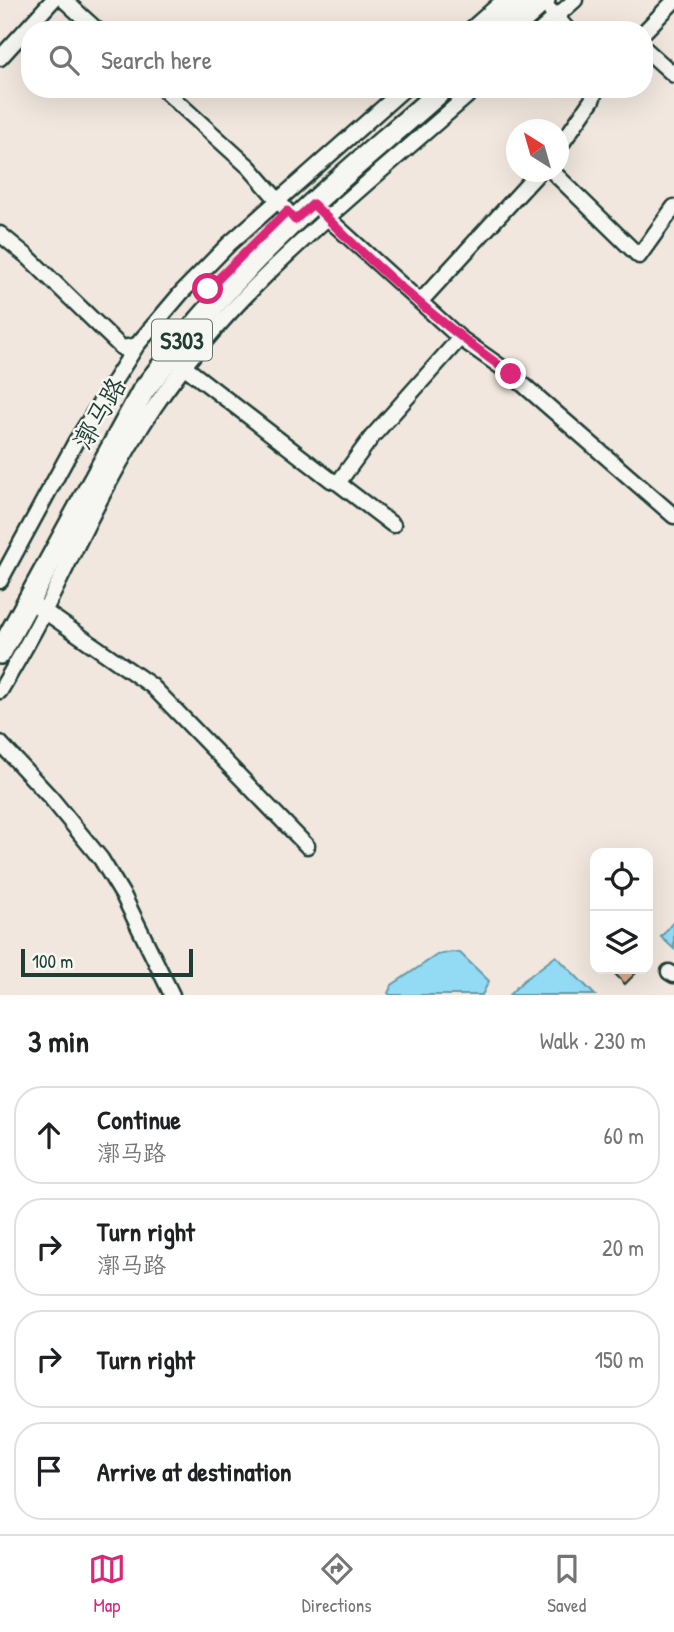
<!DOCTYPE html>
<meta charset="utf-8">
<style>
:root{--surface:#fff;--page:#f6f6f6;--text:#202124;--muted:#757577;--line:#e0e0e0;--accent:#db2777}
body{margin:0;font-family:"Patrick Hand","LXGW WenKai TC",sans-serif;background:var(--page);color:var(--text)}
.controls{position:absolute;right:21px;bottom:21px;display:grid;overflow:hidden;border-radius:14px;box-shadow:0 7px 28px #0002}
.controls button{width:63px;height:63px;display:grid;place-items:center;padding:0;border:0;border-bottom:2px solid var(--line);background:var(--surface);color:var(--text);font:35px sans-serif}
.compass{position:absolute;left:506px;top:119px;width:63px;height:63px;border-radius:50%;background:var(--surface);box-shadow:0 7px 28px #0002;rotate:323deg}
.scale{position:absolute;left:21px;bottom:18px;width:172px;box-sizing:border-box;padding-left:7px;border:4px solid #1f3d34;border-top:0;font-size:19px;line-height:24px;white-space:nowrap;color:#1f3d34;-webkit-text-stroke:5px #f6f6f2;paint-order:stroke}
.stop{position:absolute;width:21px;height:21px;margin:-16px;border:5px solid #db2777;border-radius:50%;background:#fff}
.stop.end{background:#db2777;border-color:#fff;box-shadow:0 2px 7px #0008}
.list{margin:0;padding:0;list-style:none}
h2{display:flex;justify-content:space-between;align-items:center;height:91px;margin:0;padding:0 28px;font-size:30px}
h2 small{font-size:23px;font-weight:400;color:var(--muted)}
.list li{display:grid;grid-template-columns:46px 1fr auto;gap:21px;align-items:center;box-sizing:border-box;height:98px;margin:0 14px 14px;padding:0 14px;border:2px solid var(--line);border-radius:28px}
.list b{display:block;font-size:26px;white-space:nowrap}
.list p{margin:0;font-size:23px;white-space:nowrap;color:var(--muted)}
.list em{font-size:23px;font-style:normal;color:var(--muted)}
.icon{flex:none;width:38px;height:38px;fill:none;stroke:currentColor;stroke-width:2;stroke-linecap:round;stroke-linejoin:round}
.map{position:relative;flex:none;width:674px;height:995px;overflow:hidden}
.search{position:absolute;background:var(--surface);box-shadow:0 7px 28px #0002;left:21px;right:21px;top:21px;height:77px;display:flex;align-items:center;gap:18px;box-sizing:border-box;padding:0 24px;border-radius:28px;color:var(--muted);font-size:26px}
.sheet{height:539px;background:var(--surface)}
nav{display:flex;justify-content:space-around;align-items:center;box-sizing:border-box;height:98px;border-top:2px solid var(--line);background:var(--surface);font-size:19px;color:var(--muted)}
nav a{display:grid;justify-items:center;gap:4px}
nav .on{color:var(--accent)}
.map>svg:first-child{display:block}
.water{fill:#93daf5;stroke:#659ba8;stroke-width:2}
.building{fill:#dcab8f;stroke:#1f3d34;stroke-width:2}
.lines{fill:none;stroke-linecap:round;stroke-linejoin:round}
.street-casing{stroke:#1f3d34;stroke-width:19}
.primary-casing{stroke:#1f3d34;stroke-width:26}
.street{stroke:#f6f6f2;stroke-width:14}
.primary{stroke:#f6f6f2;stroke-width:21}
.route{stroke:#db2777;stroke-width:9}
.labels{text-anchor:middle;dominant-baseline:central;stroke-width:5;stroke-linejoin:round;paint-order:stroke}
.shield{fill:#f6f6f2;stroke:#60746d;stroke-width:2}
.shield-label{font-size:24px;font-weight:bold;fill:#1f3d34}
.street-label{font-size:26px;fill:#1f3d34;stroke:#f6f6f2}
</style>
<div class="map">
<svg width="674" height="995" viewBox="0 0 674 995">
<rect width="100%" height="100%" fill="#f1e7de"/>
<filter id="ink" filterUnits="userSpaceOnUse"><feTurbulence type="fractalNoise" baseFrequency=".0143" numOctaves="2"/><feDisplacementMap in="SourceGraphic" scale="14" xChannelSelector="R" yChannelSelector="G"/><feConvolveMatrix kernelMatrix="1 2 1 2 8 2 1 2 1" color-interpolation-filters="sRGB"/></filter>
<g filter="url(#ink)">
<path class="water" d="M674 921V949L661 937Z
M452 952 460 953 489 981 482 995H390L388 993 392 985 437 955Z
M556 956 595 995H509L523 981Z"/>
<path class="building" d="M610 969H640L625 984Z"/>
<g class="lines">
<g class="street-casing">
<path id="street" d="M64 0 97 30
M550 10 568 30
M470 30 504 0
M541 30 575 0
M644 32 674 1
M644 48 674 75
M0 58 53 0
M163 89 249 167 295 220
M558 149 592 100 596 89
M553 172 639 256 674 207
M323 214 460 338 511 374 674 516
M0 234 28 257 122 348 137 345
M420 302 539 172
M177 361 331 480 338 483 393 525
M338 483 371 438 460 338
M0 581 76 441 137 345 182 292 229 244 404 89
M37 606 152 686 307 846
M0 691C15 665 31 639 44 612 79 542 111 471 155 406 240 281 363 189 475 89
M0 743 51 798 101 859 124 897 172 995
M669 972 674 975"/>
</g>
<g class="primary-casing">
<path id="primary" d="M491 30 518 6
M510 30 544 0
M0 653 143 391C189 330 239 273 295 220 342 175 394 133 443 89"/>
</g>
<use href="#street" class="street"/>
<use href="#primary" class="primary"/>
</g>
</g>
<g class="lines" filter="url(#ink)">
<path class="route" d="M208 289 287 211 295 220 313 204C373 266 441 324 511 374"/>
</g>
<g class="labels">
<rect class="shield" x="152" y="319.5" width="60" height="41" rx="5"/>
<g class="shield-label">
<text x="182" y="340">S303</text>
</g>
<g class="street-label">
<text transform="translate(99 413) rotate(-60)">漷马路</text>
</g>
</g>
</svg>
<div class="controls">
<button><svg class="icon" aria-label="locate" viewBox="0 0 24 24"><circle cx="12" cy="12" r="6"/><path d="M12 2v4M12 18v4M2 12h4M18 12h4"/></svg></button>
<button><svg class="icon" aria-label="layers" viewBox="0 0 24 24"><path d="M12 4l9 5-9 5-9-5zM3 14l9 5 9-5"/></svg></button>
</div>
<svg class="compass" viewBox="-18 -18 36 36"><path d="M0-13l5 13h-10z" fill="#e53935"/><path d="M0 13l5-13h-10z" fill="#757577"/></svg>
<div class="scale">100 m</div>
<div class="stop" style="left:208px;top:289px"></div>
<div class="stop end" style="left:511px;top:374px"></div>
<div class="search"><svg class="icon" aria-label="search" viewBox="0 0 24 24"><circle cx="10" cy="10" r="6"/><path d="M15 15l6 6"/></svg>Search here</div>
</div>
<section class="sheet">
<h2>3 min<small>Walk · 230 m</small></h2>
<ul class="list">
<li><svg class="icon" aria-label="ahead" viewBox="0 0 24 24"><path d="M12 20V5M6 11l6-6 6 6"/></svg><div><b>Continue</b><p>漷马路</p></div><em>60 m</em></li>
<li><svg class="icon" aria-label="right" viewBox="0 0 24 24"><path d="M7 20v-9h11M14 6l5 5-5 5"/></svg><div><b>Turn right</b><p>漷马路</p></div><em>20 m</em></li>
<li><svg class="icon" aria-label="right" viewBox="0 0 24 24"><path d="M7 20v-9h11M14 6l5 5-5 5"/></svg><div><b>Turn right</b></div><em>150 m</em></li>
<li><svg class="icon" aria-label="arrive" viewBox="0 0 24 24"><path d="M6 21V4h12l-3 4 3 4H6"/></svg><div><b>Arrive at destination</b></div></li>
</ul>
</section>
<nav>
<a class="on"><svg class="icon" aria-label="map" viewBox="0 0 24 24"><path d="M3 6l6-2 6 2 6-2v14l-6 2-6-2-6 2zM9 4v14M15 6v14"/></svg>Map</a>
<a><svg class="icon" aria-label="directions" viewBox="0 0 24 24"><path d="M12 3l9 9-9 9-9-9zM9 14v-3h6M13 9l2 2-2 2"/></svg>Directions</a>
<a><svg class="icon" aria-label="saved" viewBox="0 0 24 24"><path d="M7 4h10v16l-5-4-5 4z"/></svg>Saved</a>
</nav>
